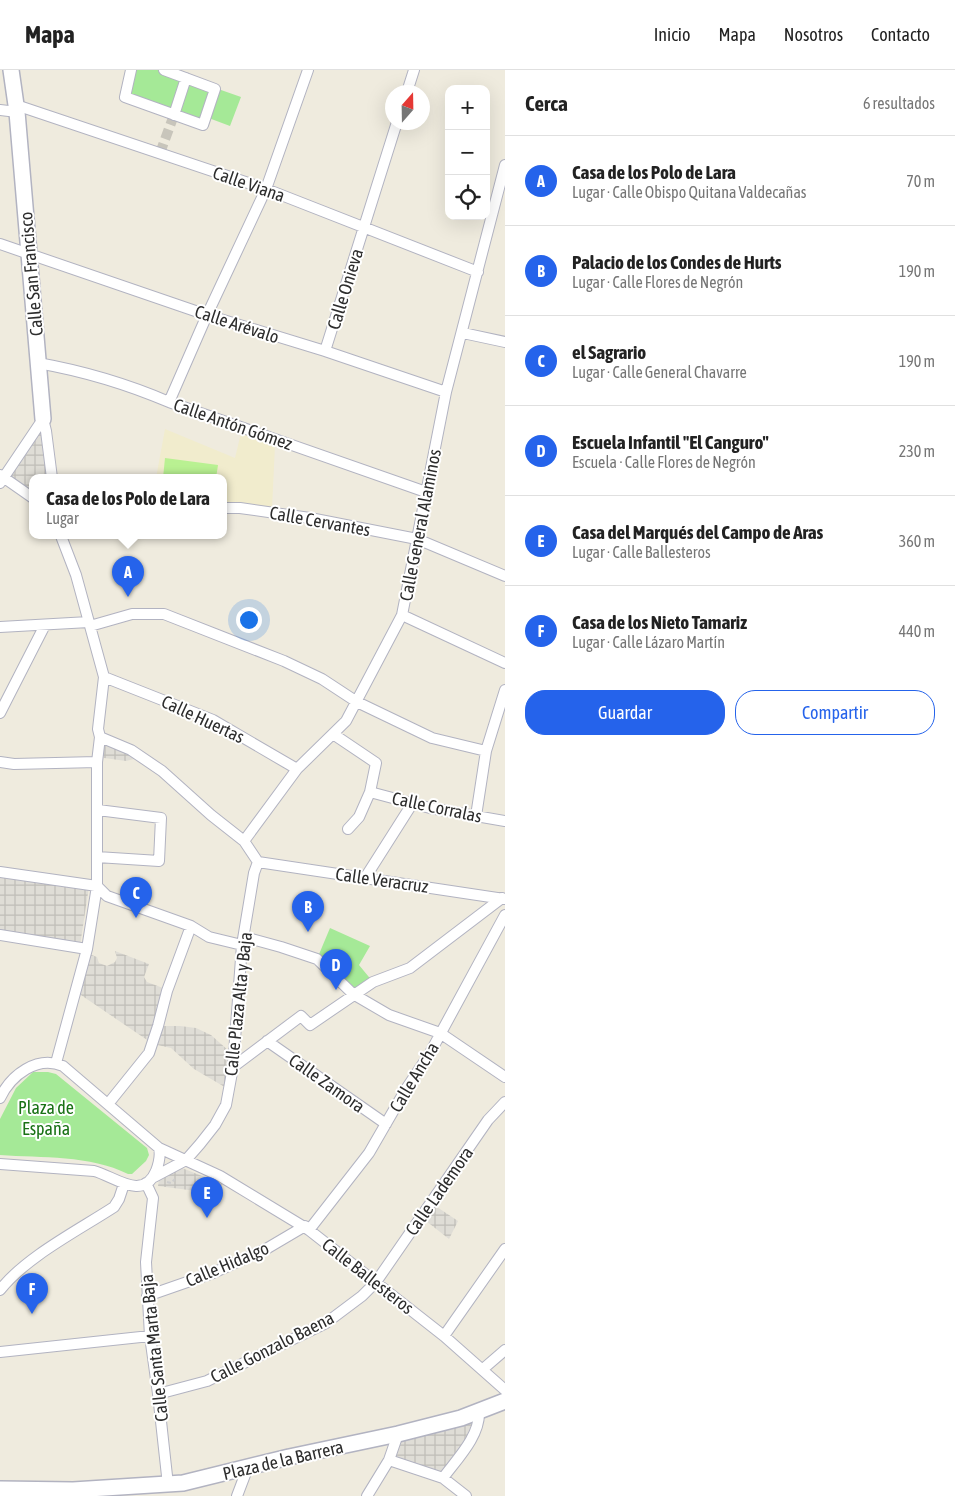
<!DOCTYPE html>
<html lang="es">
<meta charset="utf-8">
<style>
:root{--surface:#fff;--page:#f6f6f6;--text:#222;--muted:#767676;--line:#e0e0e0;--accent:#2563eb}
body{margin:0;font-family:"Asap Condensed",sans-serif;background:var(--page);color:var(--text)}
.controls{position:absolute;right:15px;top:15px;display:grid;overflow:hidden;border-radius:10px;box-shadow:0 5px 20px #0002}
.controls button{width:45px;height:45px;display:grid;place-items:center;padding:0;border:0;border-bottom:1px solid var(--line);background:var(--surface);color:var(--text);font:25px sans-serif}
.compass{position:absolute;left:385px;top:15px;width:45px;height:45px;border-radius:50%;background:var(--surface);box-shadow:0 5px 20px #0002;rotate:20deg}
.you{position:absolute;left:248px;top:549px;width:18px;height:18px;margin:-12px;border:4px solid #fff;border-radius:50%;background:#1a73e8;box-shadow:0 0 0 8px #1a73e833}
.badge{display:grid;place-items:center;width:32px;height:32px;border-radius:50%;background:var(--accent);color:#fff;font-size:16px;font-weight:700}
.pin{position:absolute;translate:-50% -41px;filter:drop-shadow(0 1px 2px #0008)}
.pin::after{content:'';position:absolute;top:26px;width:18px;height:15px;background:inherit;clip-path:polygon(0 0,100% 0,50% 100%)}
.popup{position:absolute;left:29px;top:404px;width:198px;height:65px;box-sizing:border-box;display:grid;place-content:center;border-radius:10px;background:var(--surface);filter:drop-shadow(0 1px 4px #0005);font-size:16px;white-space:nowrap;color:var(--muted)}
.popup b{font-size:19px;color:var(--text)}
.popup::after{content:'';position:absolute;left:50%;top:100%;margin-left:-10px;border:10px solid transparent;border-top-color:var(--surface)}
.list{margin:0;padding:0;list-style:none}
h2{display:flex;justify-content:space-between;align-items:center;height:65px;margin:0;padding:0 20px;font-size:21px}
h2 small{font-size:16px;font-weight:400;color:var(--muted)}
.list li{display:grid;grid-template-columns:32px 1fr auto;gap:15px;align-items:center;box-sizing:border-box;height:90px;padding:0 20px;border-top:1px solid var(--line)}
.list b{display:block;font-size:19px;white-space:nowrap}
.list p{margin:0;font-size:16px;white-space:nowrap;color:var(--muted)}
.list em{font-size:16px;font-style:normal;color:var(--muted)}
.actions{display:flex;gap:10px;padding:15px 20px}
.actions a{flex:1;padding:11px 0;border:1px solid var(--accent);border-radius:20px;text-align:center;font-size:18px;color:var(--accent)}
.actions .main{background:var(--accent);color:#fff}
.icon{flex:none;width:28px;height:28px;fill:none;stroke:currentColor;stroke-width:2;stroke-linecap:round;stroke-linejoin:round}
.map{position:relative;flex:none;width:505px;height:1426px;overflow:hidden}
header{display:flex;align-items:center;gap:30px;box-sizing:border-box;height:70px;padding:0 25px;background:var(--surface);border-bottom:1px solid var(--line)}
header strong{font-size:24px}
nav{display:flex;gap:28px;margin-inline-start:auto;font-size:18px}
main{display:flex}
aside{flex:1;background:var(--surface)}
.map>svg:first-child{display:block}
.education{fill:#f1eccd}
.green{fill:#a5e997}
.pitch{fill:#b9f192}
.plaza{fill:url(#plaza-grid)}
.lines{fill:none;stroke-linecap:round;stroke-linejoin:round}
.street-tunnel{stroke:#c8c5bb;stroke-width:10;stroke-dasharray:10 5;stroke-linecap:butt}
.street-casing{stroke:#b2b3c1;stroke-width:12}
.secondary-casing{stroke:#b2b3c1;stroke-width:18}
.path{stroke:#cdcdcd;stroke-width:2;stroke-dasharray:4 2.5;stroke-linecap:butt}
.street{stroke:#fff;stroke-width:10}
.secondary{stroke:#fff;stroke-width:15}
.labels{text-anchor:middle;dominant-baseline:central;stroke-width:4;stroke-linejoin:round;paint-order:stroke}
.street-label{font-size:18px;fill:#2d2d2d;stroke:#fff}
.park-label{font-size:18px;fill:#197115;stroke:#fff}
</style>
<header>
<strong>Mapa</strong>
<nav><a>Inicio</a><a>Mapa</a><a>Nosotros</a><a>Contacto</a></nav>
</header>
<main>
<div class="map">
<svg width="505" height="1426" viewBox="0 0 505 1426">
<defs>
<pattern id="plaza-grid" width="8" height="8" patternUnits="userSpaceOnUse" patternTransform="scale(1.25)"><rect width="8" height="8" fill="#dfddd6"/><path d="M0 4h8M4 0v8" fill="none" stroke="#c0beb8"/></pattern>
</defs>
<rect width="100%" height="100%" fill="#efebde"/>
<path class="education" d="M165 359 235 388 241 363 275 375 272 439 223 434V408H156Z"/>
<path class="green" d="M131 0H164L241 27 230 56 206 47 203 55 125 27Z
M330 858 370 876 359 895 373 912 353 924 317 889Z
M33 1002H48L56 1004 147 1078 149 1085 146 1091 132 1104H128C90 1085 42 1088 0 1085V1049L16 1018Z"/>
<path class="pitch" d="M165 388 218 395 216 408H163Z"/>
<path class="plaza" d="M42 357 49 408H33V425L8 407Z
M100 667 138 685 134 689 126 691 97 687Z
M0 797 90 810 79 882 0 869Z
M115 881 149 894 144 907 147 912 163 918 158 956H180L196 958 211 965 229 981 233 993 227 1019 223 1016 194 999 171 978 153 974 75 921 89 884 97 887 99 893 107 896 115 892 117 888Z
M182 1098 222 1114 219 1124 158 1116 159 1110Z
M431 1133 458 1151 449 1169 421 1147Z
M461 1348 480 1352 443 1408 389 1390 398 1364Z"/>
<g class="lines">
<path class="street-tunnel" d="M160 83 174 45"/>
<g class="street-casing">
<path id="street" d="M131 0 125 27 203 55 215 19 164 0
M407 22 414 0
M16 35 266 119 478 202
M0 40 17 42
M174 45 186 8
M0 174 207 245 325 281 446 322
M463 263 505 272
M325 281 397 52
M38 293C83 301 127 314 169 332L426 422
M169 332 207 245 266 119 308 0
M43 349 46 361 52 408
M0 405 33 428
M0 413 43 349
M223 438H240L310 448 417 469 505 506
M402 545 505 593
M90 556 132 544H164L284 591 322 609 357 632 432 668 486 681
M0 557 89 552
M104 607 213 650 297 699
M0 643 45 555
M333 664 376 693 370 722 430 738 505 751
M100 667 131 680 162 701 211 745 244 771 258 792 254 803 242 875 233 997 226 1035 215 1055 200 1074 186 1090 154 1107
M0 692 14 694 97 692
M476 746 486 681 505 620
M348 759 359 747 370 722
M244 771 297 699 346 651 402 545 446 322 505 95
M97 787 159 791 161 748 98 740
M258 792 504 829
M0 802 97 816
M365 808 412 734
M97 816 107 826 191 856 209 867 242 875
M0 865 87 879
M242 875 248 868 281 877 317 889 353 924 389 945 440 963 505 1007
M267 971 386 1054
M56 993 87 879 97 816V692L100 667 98 659 104 607 76 505 61 466
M233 997 301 946 310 955 373 912 410 898 502 828
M0 1028C11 1005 37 985 63 996L159 1078 220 1106 309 1160 444 1266 505 1320
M108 1034 149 983 158 956 167 921 191 856
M0 1094 94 1101C114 1106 143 1132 156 1101 159 1093 161 1086 159 1078
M146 1113 153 1128 146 1192 150 1266 158 1324 168 1415
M309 1160 369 1083 406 1019 430 983 505 845
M0 1220C26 1187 77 1161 114 1137L119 1129 124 1114
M147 1226 213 1203 266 1179 305 1156
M444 1266 505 1179
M0 1282 150 1266
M483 1299 505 1280
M158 1324 207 1311 326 1253 362 1226 376 1212 488 1050 505 1032
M389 1390 443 1408 466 1426
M443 1408C457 1389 480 1366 479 1342
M237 1426 248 1397
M367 1426 389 1390 398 1364"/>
</g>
<g class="secondary-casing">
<path id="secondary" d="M11 0 17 42 43 349
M0 1419 73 1420 183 1413 289 1387 398 1364 461 1348 505 1331"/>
</g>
<path class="path" d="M167 1112 171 1113 175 1109"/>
<use href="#street" class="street"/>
<use href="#secondary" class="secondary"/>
</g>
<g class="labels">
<g class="street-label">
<text transform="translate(249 114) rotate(19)">Calle Viana</text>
<text transform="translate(31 204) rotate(-95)">Calle San Francisco</text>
<text transform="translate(345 219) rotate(-73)">Calle Onieva</text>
<text transform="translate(237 254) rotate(18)">Calle Arévalo</text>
<text transform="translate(233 354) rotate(19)">Calle Antón Gómez</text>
<text transform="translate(320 451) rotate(10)">Calle Cervantes</text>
<text transform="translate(420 455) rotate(-79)">Calle General Alaminos</text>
<text transform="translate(203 649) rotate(25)">Calle Huertas</text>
<text transform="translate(437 737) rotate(12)">Calle Corralas</text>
<text transform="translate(382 810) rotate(8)">Calle Veracruz</text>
<text transform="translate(238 934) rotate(-84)">Calle Plaza Alta y Baja</text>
<text transform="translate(414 1007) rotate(-59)">Calle Ancha</text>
<text transform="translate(327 1013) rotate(35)">Calle Zamora</text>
<text transform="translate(439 1121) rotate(-55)">Calle Lademora</text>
<text transform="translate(227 1194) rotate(-23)">Calle Hidalgo</text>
<text transform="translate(368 1206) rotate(38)">Calle Ballesteros</text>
<text transform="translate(272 1277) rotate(-27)">Calle Gonzalo Baena</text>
<text transform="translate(154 1278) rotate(-96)">Calle Santa Marta Baja</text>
<text transform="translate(283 1390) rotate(-13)">Plaza de la Barrera</text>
</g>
<g class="park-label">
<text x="46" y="1037">Plaza de<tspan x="46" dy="21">España</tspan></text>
</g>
</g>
</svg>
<div class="controls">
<button>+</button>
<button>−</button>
<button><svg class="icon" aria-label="locate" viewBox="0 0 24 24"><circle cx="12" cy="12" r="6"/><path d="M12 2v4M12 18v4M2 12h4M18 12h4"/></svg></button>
</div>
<svg class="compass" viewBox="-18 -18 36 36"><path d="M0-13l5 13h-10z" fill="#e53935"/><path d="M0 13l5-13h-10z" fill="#767676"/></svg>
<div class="you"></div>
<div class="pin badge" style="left:128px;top:527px">A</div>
<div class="popup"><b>Casa de los Polo de Lara</b>Lugar</div>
<div class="pin badge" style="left:308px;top:862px">B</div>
<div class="pin badge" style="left:136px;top:848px">C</div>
<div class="pin badge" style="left:336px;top:920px">D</div>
<div class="pin badge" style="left:207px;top:1148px">E</div>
<div class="pin badge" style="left:32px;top:1244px">F</div>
</div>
<aside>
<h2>Cerca<small>6 resultados</small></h2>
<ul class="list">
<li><span class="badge">A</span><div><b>Casa de los Polo de Lara</b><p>Lugar · Calle Obispo Quitana Valdecañas</p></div><em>70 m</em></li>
<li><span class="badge">B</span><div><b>Palacio de los Condes de Hurts</b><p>Lugar · Calle Flores de Negrón</p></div><em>190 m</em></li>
<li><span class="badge">C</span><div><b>el Sagrario</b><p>Lugar · Calle General Chavarre</p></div><em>190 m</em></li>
<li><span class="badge">D</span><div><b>Escuela Infantil &quot;El Canguro&quot;</b><p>Escuela · Calle Flores de Negrón</p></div><em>230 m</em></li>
<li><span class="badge">E</span><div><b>Casa del Marqués del Campo de Aras</b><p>Lugar · Calle Ballesteros</p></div><em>360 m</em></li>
<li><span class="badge">F</span><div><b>Casa de los Nieto Tamariz</b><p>Lugar · Calle Lázaro Martín</p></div><em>440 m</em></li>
</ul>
<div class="actions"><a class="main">Guardar</a><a>Compartir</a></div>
</aside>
</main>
